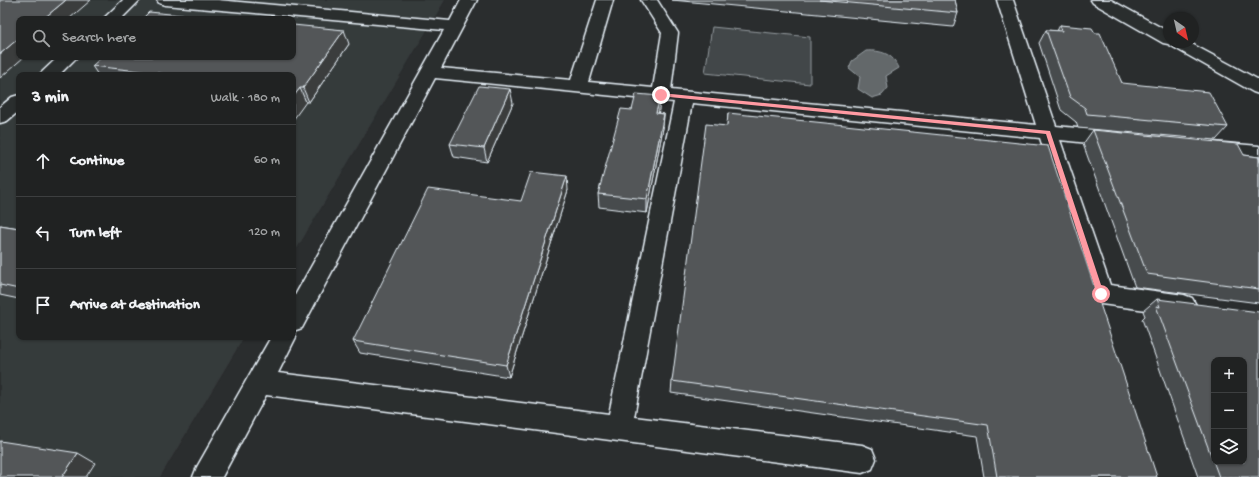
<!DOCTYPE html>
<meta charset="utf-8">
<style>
:root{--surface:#202222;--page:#282a2a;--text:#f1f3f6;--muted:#a2a4a5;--line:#3d3f40}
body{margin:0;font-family:"Gochi Hand",sans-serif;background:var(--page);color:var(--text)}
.controls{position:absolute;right:12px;bottom:12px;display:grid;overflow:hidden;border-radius:8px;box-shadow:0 1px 3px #0004}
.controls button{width:36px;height:36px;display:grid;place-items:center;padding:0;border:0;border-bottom:1px solid var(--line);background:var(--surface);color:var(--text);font:20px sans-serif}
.compass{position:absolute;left:1163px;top:12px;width:36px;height:36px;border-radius:50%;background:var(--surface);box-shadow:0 1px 3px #0004;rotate:146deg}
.stop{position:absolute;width:12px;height:12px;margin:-9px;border:3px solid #ff9aa2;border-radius:50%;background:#fff}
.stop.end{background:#ff9aa2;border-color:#fff;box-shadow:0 1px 4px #0008}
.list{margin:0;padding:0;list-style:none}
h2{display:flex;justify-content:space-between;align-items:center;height:52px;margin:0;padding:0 16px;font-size:17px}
h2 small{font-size:13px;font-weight:400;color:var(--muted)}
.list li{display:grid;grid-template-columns:26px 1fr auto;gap:12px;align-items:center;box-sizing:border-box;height:72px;padding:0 16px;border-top:1px solid var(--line)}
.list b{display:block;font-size:15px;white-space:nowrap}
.list em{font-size:13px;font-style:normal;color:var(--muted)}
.icon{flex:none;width:22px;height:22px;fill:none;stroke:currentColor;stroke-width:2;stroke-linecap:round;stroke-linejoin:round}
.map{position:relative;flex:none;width:1259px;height:477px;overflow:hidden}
.search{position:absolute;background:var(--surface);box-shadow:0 1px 3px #0004;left:16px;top:16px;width:280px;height:44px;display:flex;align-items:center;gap:10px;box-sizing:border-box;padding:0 14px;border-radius:8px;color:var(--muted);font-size:15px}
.panel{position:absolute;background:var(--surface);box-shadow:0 1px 3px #0004;left:16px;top:72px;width:280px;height:268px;border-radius:8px}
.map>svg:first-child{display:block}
.built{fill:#363a3b;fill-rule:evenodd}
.green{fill:#424648;stroke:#959ca0}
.water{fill:#63686b;stroke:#989fa3}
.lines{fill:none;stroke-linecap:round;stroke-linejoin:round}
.minor-casing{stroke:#e8f1f8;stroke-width:3}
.minor{fill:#2a2d2e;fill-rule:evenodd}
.wall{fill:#474b4d;stroke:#e8f1f8}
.shaded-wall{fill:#3a3d3e;stroke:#e8f1f8}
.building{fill:#535759;stroke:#e8f1f8;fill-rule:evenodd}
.route{fill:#ff9aa2}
</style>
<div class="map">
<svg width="1259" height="477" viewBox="0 0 1259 477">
<rect width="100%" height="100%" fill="#2a2d2e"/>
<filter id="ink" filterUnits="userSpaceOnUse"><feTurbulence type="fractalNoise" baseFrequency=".025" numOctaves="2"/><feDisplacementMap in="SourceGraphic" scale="8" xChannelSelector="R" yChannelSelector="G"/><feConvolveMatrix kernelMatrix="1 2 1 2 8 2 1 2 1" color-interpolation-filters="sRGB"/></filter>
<g filter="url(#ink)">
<path class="built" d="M0 0H445L293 255V75H19V337H244L160 477H0ZM19 19H293V57H19Z"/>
<path class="green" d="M712 27 810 37V84L705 73Z"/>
<path class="water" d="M866 51C881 50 893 54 899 68L886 76 888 88 882 95 872 98 858 89 860 77 849 68 852 61Z"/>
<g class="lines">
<g class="minor-casing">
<path id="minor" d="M123 0H140L121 19H103Z
M157 0H218L450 21 461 0H477L441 68 571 80 597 0H613L589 82 653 88 662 33 641 0H657L678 33 671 90 1036 125 997 0H1013L1056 126 1117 132 1124 134 1127 139 1124 144 1117 146 1060 140 1110 285 1184 295 1192 298 1196 305 1192 312 1184 315 1101 304 1093 301 1040 138 692 103 634 417 862 445 872 449 876 459 872 469 862 473 266 395 222 477H193L197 467 271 337H293V299L444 30 165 5 159 3ZM435 78 674 102 609 414 278 373 296 337 293 331 302 328Z
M1091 0H1111L1169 32V42H1188L1259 80V94L1253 92 1168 44 1163 43 1093 3Z
M58 57H77L59 75H39Z
M19 95V111L7 121 0 123V107L12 97Z
M1213 142 1259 146V160L1206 154 1203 149 1206 144Z"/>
</g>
<use href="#minor" class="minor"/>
</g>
<path class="wall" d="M672 0H955L958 13 953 27Z
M1060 25 1095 33 1122 83 1228 127 1216 140 1078 128 1076 122 1061 110 1039 43 1046 30 1057 31Z
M349 44 309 102H306L293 75H98L92 66Z
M660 96 658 113 664 114 663 128 647 213 599 207 598 194Z
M513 103 487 162 454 157 450 144Z
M728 113 1157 477H984L977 436 671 393 672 381 727 126Z
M1093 130 1244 155 1259 157V303L1135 287 1083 144Z
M568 190 509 377 360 353 353 341 521 201Z
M0 225 19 228V299L0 295Z
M1157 299 1259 477H1198L1142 319 1145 316 1143 311Z"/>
<path class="shaded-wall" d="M66 0H91L69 19H43Z
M344 30 349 44 309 102 303 88Z
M19 38V57H24L0 78V54Z
M300 88 306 102 293 120V97Z
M510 89 513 103 487 162 484 148Z
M660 96 659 110 655 127 656 113Z
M664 114 663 128 647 213V199Z
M567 176 568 190 509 377 506 365Z
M78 453 95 463 86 477H62Z"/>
<path class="building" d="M0 0H66L43 19H19V38L0 54Z
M819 0H955L958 13Z
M149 12 224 19H142Z
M293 25 344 30 303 88H300L293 97V75H177L92 66 102 57H293Z
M1060 25 1092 28 1095 33H1100L1122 83 1209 92 1228 127 1087 114 1085 108 1070 97 1046 30 1062 31Z
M479 86 510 89 484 148 450 144Z
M636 94 660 96 656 113 664 114 647 199 598 194 621 109 632 110Z
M728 113 1048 146 1157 477H997L988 425 672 381 706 124 727 126Z
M1093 130 1238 144 1244 155 1259 157V289L1147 274Z
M531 172 567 176 506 365 353 341 428 189 521 201Z
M0 225 19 228V289L0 285Z
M1157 299 1259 312V477H1219L1156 306 1160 307ZM1214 360H1244V462H1214Z
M0 441 78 453 62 477H0Z"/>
</g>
<path class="route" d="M661 93 1050 131 1104 294 1101 297 1097 294 1046 134 659 96 658 95Z"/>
</svg>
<div class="controls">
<button>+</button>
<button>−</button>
<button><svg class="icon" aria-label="layers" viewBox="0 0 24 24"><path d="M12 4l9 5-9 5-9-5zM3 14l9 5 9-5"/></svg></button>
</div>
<svg class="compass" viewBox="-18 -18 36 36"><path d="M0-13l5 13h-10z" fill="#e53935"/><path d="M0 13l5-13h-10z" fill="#a2a4a5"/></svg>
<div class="stop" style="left:1101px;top:294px"></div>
<div class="stop end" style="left:661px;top:95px"></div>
<div class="search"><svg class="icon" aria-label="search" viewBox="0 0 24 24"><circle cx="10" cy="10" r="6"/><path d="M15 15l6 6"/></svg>Search here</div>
<section class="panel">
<h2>3 min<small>Walk · 180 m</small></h2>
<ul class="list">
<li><svg class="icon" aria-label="ahead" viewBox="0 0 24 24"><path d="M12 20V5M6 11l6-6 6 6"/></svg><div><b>Continue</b></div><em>60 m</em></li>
<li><svg class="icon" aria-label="left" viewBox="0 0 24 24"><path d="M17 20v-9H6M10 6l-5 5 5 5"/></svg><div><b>Turn left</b></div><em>120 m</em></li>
<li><svg class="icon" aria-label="arrive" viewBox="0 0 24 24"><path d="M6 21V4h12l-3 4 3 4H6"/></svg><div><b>Arrive at destination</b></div></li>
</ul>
</section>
</div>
